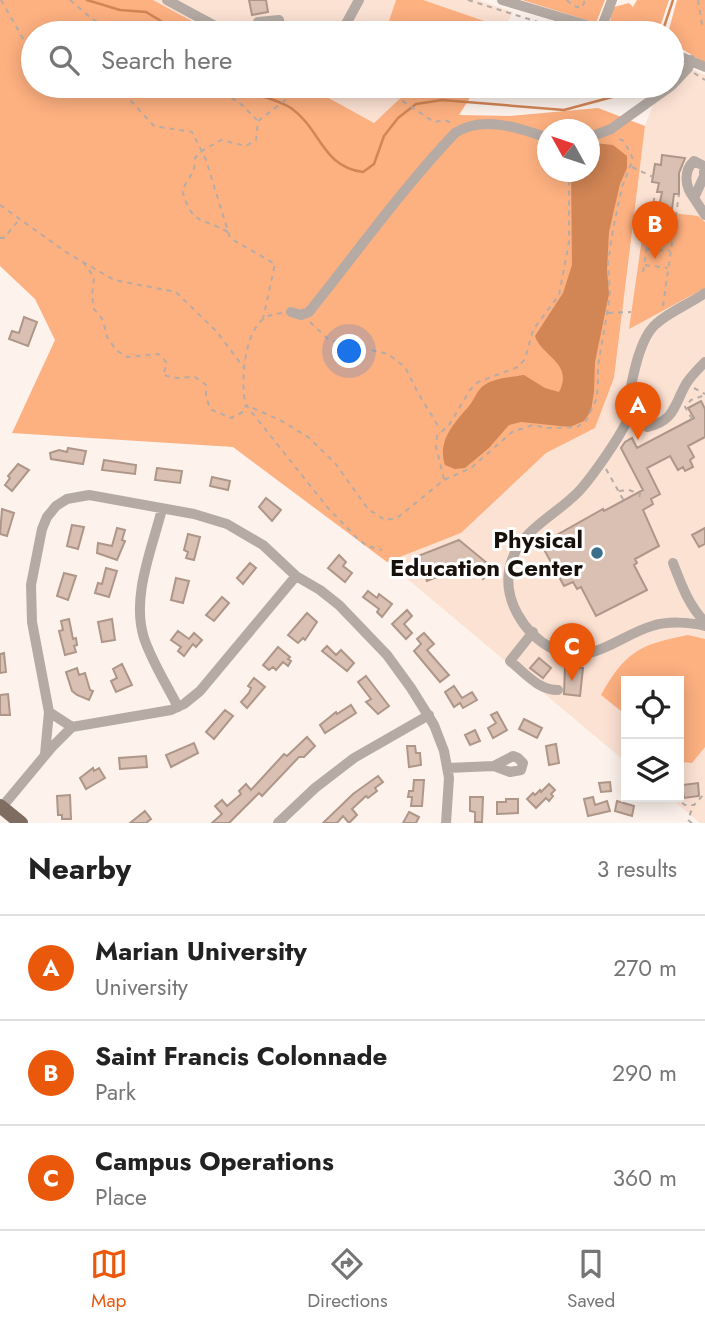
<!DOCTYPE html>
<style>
:root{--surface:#fff;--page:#f2f2f2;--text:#222;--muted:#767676;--line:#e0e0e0;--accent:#ea580c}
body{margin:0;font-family:Jost,sans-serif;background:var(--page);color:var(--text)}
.controls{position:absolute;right:21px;bottom:21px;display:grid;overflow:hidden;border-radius:0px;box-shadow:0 4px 18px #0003}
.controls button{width:63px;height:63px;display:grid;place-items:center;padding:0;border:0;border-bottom:2px solid var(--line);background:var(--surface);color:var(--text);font:35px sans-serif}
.compass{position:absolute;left:537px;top:119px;width:63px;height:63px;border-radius:50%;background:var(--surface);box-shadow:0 4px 18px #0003;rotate:310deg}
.you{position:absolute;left:350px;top:352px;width:24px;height:24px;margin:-18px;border:5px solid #fff;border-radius:50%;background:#1a73e8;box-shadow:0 0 0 10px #1a73e833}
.badge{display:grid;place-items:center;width:46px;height:46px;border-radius:50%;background:var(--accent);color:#fff;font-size:23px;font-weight:700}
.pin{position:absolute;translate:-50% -58px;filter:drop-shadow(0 2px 4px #0008)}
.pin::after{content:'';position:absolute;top:37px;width:24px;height:21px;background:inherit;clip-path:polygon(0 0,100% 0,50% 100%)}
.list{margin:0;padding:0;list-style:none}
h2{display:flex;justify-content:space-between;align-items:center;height:91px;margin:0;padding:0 28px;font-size:30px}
h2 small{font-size:23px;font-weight:400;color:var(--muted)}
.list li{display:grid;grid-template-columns:46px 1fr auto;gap:21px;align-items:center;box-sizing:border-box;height:105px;padding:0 28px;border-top:2px solid var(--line)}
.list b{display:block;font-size:26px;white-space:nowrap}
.list p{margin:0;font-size:23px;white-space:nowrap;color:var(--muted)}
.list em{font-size:23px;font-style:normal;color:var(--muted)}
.icon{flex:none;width:38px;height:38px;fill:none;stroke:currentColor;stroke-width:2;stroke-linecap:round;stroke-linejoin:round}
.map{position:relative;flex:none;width:705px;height:823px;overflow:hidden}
.search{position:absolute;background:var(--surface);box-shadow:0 4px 18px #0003;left:21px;right:21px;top:21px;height:77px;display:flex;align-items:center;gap:18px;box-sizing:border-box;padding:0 24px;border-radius:38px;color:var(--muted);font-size:26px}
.sheet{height:406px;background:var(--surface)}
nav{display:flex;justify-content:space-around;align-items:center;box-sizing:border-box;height:98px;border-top:2px solid var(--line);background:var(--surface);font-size:19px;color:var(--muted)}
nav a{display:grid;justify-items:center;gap:4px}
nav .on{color:var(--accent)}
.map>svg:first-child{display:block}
.built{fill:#fce2d3}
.green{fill:#fdb080;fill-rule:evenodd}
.water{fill:#d28555}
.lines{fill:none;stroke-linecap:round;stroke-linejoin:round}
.stream{stroke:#d28555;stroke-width:2.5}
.building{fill:#d9c0b2;stroke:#ae9688;stroke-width:2}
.path{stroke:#b6aca7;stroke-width:2;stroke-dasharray:5 5;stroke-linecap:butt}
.minor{stroke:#b5aaa4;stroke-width:10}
.major{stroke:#806d62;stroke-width:14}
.poi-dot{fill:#396f8a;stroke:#fff;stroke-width:2.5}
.labels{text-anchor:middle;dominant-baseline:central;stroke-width:6;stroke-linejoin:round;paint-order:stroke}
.poi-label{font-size:24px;font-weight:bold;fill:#18100b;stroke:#fff;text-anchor:end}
</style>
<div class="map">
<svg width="705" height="823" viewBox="0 0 705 823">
<rect width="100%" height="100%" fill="#fdf2ec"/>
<path class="built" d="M153 0H478L513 12 502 33H214Z
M672 60 705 75V823H700L669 797H679V681H626V762L387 562 461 533 546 452 595 428 614 378 645 126 660 86H672Z
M307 86H413L374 123Z"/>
<path class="green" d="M0 0H153L214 33H33V86H307L374 123 413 86 473 93 459 115 510 116 598 108 645 126 614 378 595 428 546 453 461 533 387 562 233 447 12 433 55 340 35 299 0 266ZM548 130H590V172H548Z
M396 0H423L490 23 486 33H385Z
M522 0H605L596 23Z
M637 0H669L658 33C636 33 599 41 614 7L629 3 633 7Z
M677 0H705V63L672 43V33H668Z
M646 210 698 216 705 222V288L629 329Z
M688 635 705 639V747L692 763 682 762 679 759V681H626V715L601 695C625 652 640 644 688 635Z"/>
<path class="water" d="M594 143 613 145 627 156V168L620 184 609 232 607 270 609 294 595 362 594 392 591 411 584 421 570 427 521 422 509 425 489 448 465 468 455 469 445 465C437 441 454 423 469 406 475 399 477 389 486 384 496 378 512 377 524 375L545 388 559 392C574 363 542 357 535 336L563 293 572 265 571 172H590V145Z"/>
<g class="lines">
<path class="stream" d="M87 0 120 10 146 12 181 33
M662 33 673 0
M229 86C249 95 272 96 291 108 321 129 322 167 363 172L374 164 384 136 398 118 416 104 442 100 564 110 627 93 632 86"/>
</g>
<path class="building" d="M249 0H266L268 12 252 15Z
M662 155 685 158 679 173V194H674L672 209 659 207 662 192H657L659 183 652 182 655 164 661 165Z
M24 317 37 322 28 346 9 339 12 331 19 333Z
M701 401 705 409V437L688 446 694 457 690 460 693 467 685 471 683 467 678 470 670 456 647 468 660 494 651 499 653 504 643 510 659 546 635 559 637 563 634 565 647 590 596 616 581 587 577 589 573 582 564 586 541 544 603 509 604 511 643 490 621 448 625 442 632 438 637 448 694 418 688 408Z
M68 448 86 451 83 464 51 459 50 453 59 450 67 452Z
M104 460 136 465 135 474 102 470Z
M18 464 29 470 12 491 5 485 10 478 8 476Z
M157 468 182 471 180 483 155 480Z
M212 477 230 481 228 490 210 486Z
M266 498 281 510 272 521 259 507Z
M2 509 14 513 7 536 0 534Z
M72 525 84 527 78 549 67 546Z
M117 528 125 530 122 540 125 541 117 560 97 553 98 543 112 546Z
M705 528V544L699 547 692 535Z
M188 534 200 537 194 560 186 558 188 552 184 550Z
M459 540 493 568 483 579 466 565 427 581 418 556Z
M339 555 346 562 343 566 352 573 345 582 328 568Z
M250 563 256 568 243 584 237 578Z
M106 568 117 571 109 597 95 593 98 583 102 584Z
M64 573 76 576 68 600 57 596Z
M176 578 189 581 183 603 171 600Z
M368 591 377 598 379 594 392 604 382 617 377 612 379 609 363 597Z
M222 597 229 603 214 621 206 615Z
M407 610 412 616 404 624 412 633 406 639 392 624Z
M307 613 317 622 305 640 303 638 298 643 288 635Z
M69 619 73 639 76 638 77 645 74 646 76 652 65 655 59 631 63 630 61 621Z
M112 619 115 640 102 642 98 622Z
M178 631 189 639 194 633 202 640 196 647 193 644 184 656 178 651 181 647 171 640Z
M424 633 434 644 427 650 449 675 440 682 414 651 421 644 417 639Z
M327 646 336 655 341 650 354 663 347 671 322 651Z
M278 647 290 657 288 659 291 661 288 666 283 662 276 670 273 667 269 670 263 665Z
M4 653 6 672 0 673V654Z
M539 658 551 668 543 678 530 668Z
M122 664 132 685 116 692 111 681 117 678 113 669Z
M565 667 583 668 580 696 564 694Z
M77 668 79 675 85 673 90 690 93 691 89 700 77 695 72 691 66 672Z
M366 676 389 706 378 714 366 702 371 699 358 682Z
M254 678 265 687 247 708 241 702 249 693 251 688 248 686Z
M454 686 462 698 472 692 477 700 463 708 460 703 454 707 445 692Z
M8 694 10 715H0V695Z
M351 705 356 713 325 733 320 725 336 712 337 714Z
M225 710 233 716 214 739 206 732Z
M497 712 507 730 493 738 488 728 496 723 491 715Z
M524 719 542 728 537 738 519 729Z
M475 730 480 741 470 745 465 735Z
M307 737 315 746 304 757H299L262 796 259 793 229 823H212L222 814 215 806 222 800 227 806 241 794 239 791 246 784 251 790 284 754 287 756Z
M194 743 198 753 171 767 166 755Z
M556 744 559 763 549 765 546 746Z
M407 746H415L416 753H420L421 765 409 767Z
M146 756 147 767 120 769 119 758Z
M93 768 94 771 99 768 105 778 86 789 80 778Z
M378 776 383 782 375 788 377 791 368 798 366 796 352 809 357 815 349 823 343 816 337 823H323L353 794Z
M414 780H424L422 806H411L412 797H408L409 791H413Z
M610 782 611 791 601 792 599 783Z
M698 783 699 796 684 798 682 785Z
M549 784 555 790 551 794 553 796 549 801 546 798 536 808 527 799 533 793 535 795 540 790 541 792Z
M70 795 71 819H62V815H58L57 796Z
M470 797H483L482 822H475V812L470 811Z
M593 797 595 805 607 801 610 811 588 816 584 799Z
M506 799H518V813L497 814V802H506Z
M617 801 634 806 632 816 615 811Z
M145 811 151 819 146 823H130Z
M409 812 419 817 416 823H403Z"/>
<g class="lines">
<path class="path" d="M1 0 25 42 33 47
M70 0 91 18 104 26H123L142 33
M468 0 573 33
M567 0 573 6 582 8 585 0
M698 0 702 24 705 28
M694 73 705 80
M117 86 154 126 192 132 206 160 230 238 275 264 263 319
M215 86 242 105 257 120
M394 95 434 122 445 120 454 124
M632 167 653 177
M0 205 66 252 114 280 176 292 217 332 244 368
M228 232C199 216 193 226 182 190L194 170 195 158 202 151 221 140 246 146 256 140 258 121 304 86
M0 238H4L18 221
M648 249 670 251
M83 262 94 277 92 296 94 309 103 320 107 337 116 350 127 357 159 354 167 363 163 375 177 378 195 377 206 385V396L210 409 231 418 243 412 246 405 280 420 308 437 335 463 368 509 385 520 397 518 444 480 471 468 512 432 533 425 547 428 577 427 586 421 596 400 598 387V366L610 296 608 262 613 229 622 187 633 159 624 141 615 137
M645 265 668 268
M643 272 655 193
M663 306 679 194
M282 313C274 314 268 315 262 320 244 336 240 384 246 405L328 508 357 538 367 546 382 550
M608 313 631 312
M310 322 329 340 388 354 405 367 418 393 440 429
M694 388 705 394
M692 419 685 407 691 400 705 395
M606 469 624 501
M444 479 436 447 437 436 449 425 470 390 478 382 518 367 525 359 533 330 559 295 569 242V172
M619 491 629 490 640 494 639 499
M674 797 685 805H694L705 793
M692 823 688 820 693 806"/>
<path class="minor" d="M167 0 228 33
M502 0 613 33
M258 22 279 20 281 33
M601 29 612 0
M341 33 359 0
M672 53 705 67
M672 85 688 68 691 60
M590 137 611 129 671 86
M694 198C685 187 683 171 694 161L704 166V176L694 198 705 215
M705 293C690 304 670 311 656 324 638 339 631 386 627 408 626 414 628 419 626 423 617 441 594 474 581 489 558 515 519 529 510 566 502 599 524 634 553 649 589 668 620 635 652 626 667 621 690 622 705 626
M291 312 301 315 309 312C358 251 402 189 455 133 483 115 519 128 548 138
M627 420 631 417 647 427C675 421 674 405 686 384 691 376 699 368 705 362
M162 509C152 549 131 597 144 638 152 662 167 685 178 707
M673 563C681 584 689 606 705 622
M533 632 510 661C525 673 538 690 558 690
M49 712 72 727
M45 754 49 712 32 622 31 585 42 529 47 517 56 506 67 499 89 495 194 514 227 524 263 545 296 576 320 590 339 605 387 655 411 688 434 725 444 751 449 778 446 823
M513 756 518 758 523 763 521 770 510 772 494 766Z
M448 768 494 766
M2 807 52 747 72 727 171 710 184 704 200 691 296 576
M278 823 315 788 354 758 429 715"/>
<path class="major" d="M0 806 21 823"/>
</g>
<circle class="poi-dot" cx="597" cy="553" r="7"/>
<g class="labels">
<g class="poi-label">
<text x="583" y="539">Physical<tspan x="583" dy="28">Education Center</tspan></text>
</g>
</g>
</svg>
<div class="controls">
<button><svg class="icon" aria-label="locate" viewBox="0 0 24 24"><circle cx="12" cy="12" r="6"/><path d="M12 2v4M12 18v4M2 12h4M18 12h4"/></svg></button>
<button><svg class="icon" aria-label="layers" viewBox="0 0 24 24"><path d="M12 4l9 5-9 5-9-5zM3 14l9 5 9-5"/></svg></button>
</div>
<svg class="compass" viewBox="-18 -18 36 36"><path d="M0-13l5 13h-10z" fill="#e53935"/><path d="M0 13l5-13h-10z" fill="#767676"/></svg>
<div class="you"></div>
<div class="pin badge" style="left:638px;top:440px">A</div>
<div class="pin badge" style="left:655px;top:259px">B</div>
<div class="pin badge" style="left:572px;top:681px">C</div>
<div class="search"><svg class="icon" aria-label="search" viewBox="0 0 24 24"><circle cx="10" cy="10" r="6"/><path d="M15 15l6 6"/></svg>Search here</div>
</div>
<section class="sheet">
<h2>Nearby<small>3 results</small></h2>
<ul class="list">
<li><span class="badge">A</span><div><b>Marian University</b><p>University</p></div><em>270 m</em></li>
<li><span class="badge">B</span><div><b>Saint Francis Colonnade</b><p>Park</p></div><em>290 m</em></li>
<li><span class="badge">C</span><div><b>Campus Operations</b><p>Place</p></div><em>360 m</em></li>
</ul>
</section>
<nav>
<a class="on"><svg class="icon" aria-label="map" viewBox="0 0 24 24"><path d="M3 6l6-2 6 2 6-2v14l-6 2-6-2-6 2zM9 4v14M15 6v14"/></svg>Map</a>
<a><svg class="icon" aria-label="directions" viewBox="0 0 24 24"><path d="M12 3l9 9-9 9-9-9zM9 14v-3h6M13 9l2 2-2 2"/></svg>Directions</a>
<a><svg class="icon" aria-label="saved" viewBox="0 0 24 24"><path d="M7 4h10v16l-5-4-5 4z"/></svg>Saved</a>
</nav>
